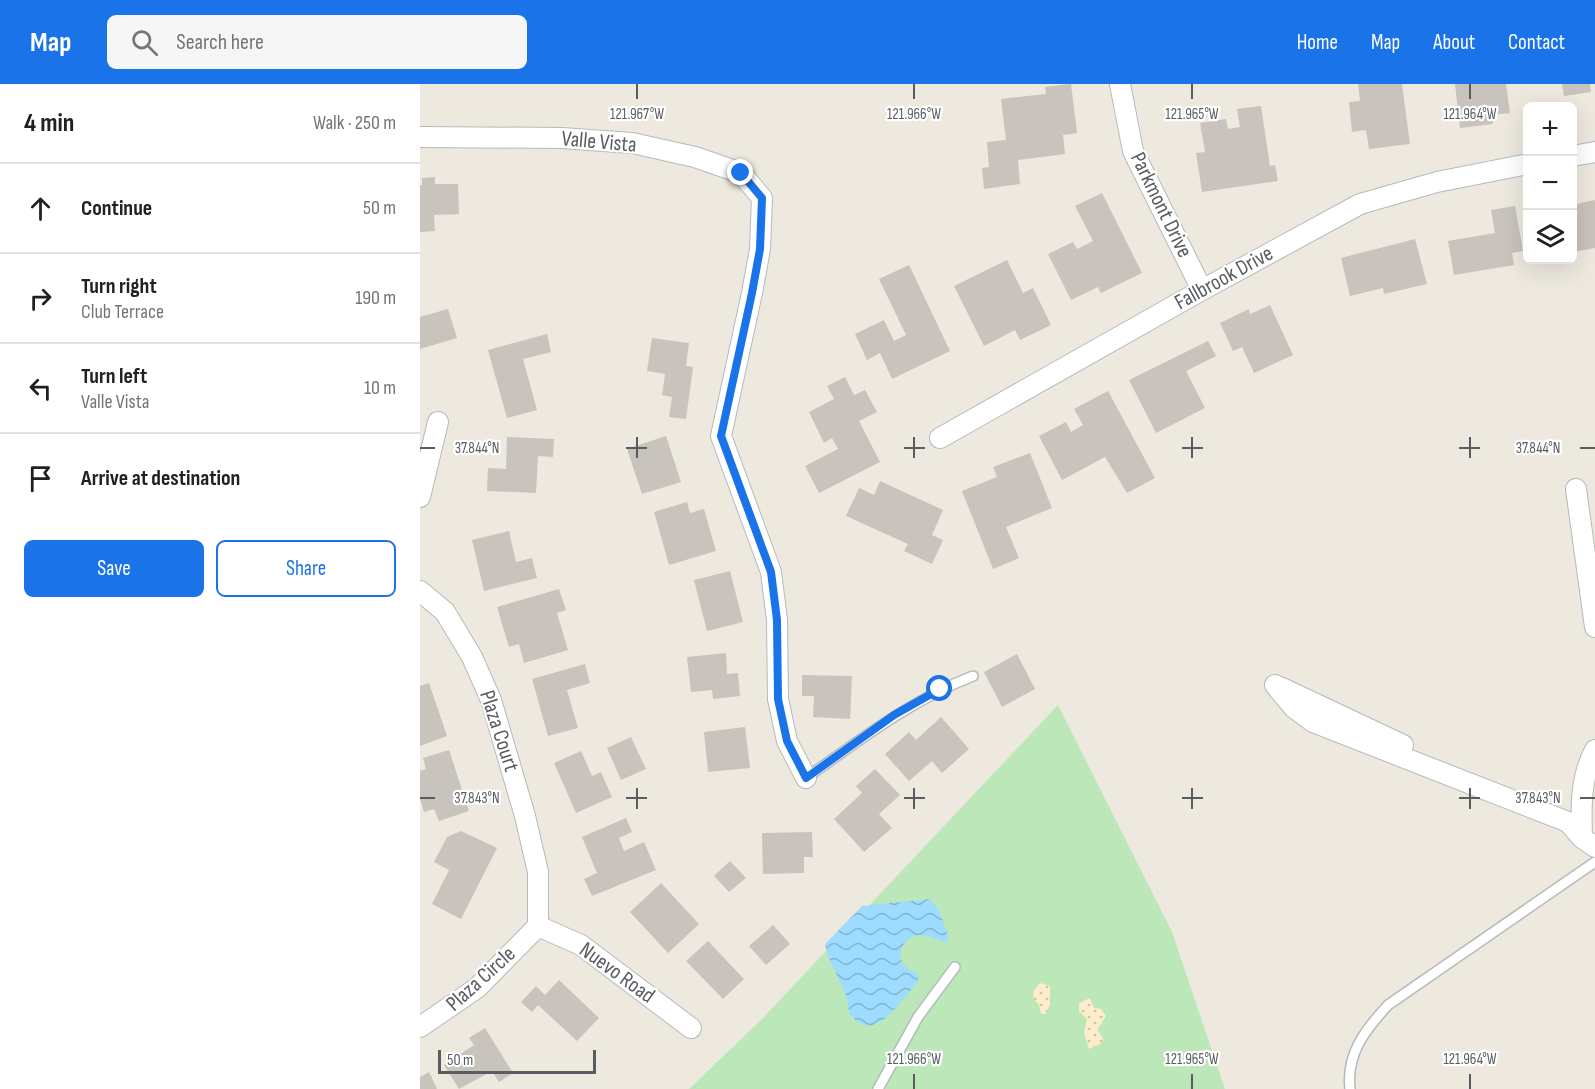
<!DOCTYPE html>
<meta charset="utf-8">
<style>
:root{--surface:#fff;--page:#f6f6f6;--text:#202124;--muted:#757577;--line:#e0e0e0;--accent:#1a73e8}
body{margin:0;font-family:"Sofia Sans Condensed",sans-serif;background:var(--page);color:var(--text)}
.controls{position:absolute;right:18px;top:18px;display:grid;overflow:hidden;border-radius:9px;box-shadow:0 6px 24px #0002}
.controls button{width:54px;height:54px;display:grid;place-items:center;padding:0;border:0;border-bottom:2px solid var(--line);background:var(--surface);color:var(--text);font:30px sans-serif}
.scale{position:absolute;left:18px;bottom:15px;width:158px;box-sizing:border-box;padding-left:6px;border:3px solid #585d62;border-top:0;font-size:16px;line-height:21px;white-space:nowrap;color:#585d62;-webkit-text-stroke:4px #fff;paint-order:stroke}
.stop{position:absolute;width:18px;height:18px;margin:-14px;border:4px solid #1a73e8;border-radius:50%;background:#fff}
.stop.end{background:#1a73e8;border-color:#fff;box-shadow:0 2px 6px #0008}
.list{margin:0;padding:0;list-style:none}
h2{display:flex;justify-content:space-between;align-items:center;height:78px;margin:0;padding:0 24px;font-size:26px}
h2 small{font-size:20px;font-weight:400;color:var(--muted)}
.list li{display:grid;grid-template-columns:39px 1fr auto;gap:18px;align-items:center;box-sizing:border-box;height:90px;padding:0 24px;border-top:2px solid var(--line)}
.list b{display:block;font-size:22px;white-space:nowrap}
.list p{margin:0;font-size:20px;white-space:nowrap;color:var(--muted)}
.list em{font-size:20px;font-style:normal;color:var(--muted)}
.actions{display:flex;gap:12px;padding:18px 24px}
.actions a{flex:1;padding:14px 0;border:2px solid var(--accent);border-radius:9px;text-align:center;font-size:21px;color:var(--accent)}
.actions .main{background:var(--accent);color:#fff}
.icon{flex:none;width:33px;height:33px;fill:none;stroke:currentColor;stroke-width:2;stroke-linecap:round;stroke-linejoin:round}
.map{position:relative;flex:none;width:1175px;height:1005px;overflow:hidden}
header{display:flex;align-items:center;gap:36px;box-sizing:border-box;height:84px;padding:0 30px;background:var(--accent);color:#fff}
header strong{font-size:28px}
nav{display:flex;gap:33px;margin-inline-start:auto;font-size:21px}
.search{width:420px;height:54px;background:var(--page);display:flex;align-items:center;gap:15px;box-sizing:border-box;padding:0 21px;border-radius:9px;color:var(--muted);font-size:22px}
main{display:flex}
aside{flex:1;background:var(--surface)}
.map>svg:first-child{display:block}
.grass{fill:#bce7b9}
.sand{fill:url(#sand-dots)}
.water{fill:url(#water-waves)}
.building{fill:#c8c3bc}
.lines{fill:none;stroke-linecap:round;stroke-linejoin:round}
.lane-casing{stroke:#b5b9be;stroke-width:12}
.street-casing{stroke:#b5b9be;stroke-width:22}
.lane{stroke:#fff;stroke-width:9}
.street{stroke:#fff;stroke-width:20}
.route{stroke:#1a73e8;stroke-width:8}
.ticks{fill:none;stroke:#585d62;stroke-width:2}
.labels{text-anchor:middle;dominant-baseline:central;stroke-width:4.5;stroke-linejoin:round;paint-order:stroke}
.street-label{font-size:22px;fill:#585d62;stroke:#fff}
.ticks-label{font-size:15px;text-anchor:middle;fill:#585d62;stroke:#fff;stroke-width:4.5;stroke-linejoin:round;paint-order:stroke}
</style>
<header>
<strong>Map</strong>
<div class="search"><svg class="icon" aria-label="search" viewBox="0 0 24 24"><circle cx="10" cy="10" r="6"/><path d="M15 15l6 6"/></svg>Search here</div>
<nav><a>Home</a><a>Map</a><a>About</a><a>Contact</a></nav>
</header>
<main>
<aside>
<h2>4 min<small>Walk · 250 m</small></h2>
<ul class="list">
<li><svg class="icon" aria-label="ahead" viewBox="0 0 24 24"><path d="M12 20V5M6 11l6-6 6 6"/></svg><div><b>Continue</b></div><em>50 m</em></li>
<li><svg class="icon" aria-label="right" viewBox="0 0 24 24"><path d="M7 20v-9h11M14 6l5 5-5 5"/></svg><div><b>Turn right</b><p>Club Terrace</p></div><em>190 m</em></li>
<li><svg class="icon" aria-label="left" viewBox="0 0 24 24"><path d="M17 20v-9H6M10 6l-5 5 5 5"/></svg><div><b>Turn left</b><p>Valle Vista</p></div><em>10 m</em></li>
<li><svg class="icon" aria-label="arrive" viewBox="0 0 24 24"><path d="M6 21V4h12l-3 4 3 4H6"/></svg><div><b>Arrive at destination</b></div></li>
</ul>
<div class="actions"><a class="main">Save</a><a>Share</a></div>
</aside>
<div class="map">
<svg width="1175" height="1005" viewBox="0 0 1175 1005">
<defs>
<pattern id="sand-dots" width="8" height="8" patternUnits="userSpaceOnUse" patternTransform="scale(1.5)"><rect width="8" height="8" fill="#fdedcb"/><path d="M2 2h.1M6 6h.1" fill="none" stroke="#d0c3a8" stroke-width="1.8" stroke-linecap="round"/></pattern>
<pattern id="water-waves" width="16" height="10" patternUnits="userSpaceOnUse" patternTransform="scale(1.5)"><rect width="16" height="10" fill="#9ddbff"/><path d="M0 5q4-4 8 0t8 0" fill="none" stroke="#83b5d2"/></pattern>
</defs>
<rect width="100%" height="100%" fill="#ede9df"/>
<path class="grass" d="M638 621 752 848 805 1005H269L342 935Z"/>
<path class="sand" d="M620 899 630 902V921L625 930H621L619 921 613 914 614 905Z
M670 914 674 924 681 925 686 932 677 946 683 954 682 959 669 965 664 949 667 935 659 927V919Z"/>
<path class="water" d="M510 815 519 826 529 854 526 858C518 856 510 852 502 851 487 851 474 867 484 881 488 886 495 887 499 892L497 899C479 918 454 963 429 929 429 905 409 884 405 860L442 822Z"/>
<path class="building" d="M651 0 657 49 643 51 645 70 598 76 600 100 564 105 562 84 569 83 567 58 586 56 581 15 626 10 625 3Z
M938 0H982L990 60 949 65 946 46 932 48 929 18 940 17Z
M1035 0H1086L1090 29 1072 31 1073 40 1040 44Z
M1142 0H1170L1171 8 1144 12Z
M841 22 850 82 855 81 858 97 782 108 776 69 785 68 780 39 806 35 808 45 820 43 817 25Z
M15 93V100H38L39 130 14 131 15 147 0 148V101H2V94Z
M682 109 722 189 681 209 678 203 651 216 628 170 653 158 657 165 673 157 655 122Z
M1175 116V164L1152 168V121Z
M1095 122 1103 167 1092 169 1094 181 1034 191 1028 157 1075 149 1071 126Z
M995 155 1007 200 964 210 963 204 930 212 921 174Z
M587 176 603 209 613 204 631 241 600 256 595 246 564 262 534 202Z
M489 181 530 267 472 295 460 269 447 276 435 250 464 236 474 257 486 251 459 195Z
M850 221 873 271 834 289 822 263 813 267 800 239 829 225 830 230Z
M28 225 37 254 0 265V233Z
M127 250 131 268 103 275 117 326 87 334 68 266Z
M232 254 269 259 266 282 273 283 266 335 249 333 252 313 242 311 245 290 227 287Z
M788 257 796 272 766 287 785 324 736 349 709 296Z
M425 293 434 311 445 306 457 328 439 337 460 378 399 409 385 382 418 365 412 354 404 359 389 328 414 315 407 302Z
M688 307 735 394 707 409 685 373 642 396 619 352 646 338 651 348 663 341 654 325Z
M246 352 261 398 222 410 207 365Z
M87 353 134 355 133 373 118 372 116 409 67 407 68 384 86 385Z
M610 369 632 424 586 443 599 474 573 485 542 407 577 393 573 383Z
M460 397 523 426 512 451 523 456 512 480 484 467 488 460 426 432 439 404 454 411Z
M267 418 270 429 284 425 296 467 249 481 234 428Z
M89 447 96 478 112 474 117 494 64 507 52 456Z
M310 487 323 538 287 547 274 496Z
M139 505 146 526 137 529 148 566 104 579 99 560 89 563 77 523Z
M306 569 307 590 318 589 320 612 293 615 292 606 271 608 267 573Z
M597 570 615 605 582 623 564 588Z
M165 580 170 599 147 606 158 644 128 652 112 595Z
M382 591 432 592 430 635 393 633 394 612H382Z
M9 599 27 652 0 662V602Z
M521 633 549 665 522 689 512 677 489 697 465 670 489 648 496 656Z
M325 643 330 684 288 688 284 648Z
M211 653 226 685 201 696 187 664Z
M29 666 49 727 19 737 14 725 4 728 0 715V687L6 685 3 674Z
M161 667 172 692 181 688 192 713 156 729 134 679Z
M455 685 480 711 459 730 472 744 444 768 414 735 442 709 436 702Z
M206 734 212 748 199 754 204 767 224 758 236 786 172 812 164 795 177 789 162 753Z
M41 747 77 764 41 835 12 820 29 786 14 778 27 753Z
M392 748 393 773H384V789L343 790 342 749Z
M310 777 326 794 309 808 294 792Z
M241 799 279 840 248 869 210 828Z
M353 841 370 860 346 881 329 862Z
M288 857 324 895 303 915 266 877Z
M139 896 179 934 157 957 118 921 112 928 101 918 116 902 125 911Z
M65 944 93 989 79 998 72 987 39 1005 24 981 54 961 49 954Z
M9 988 17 1005H0V993Z"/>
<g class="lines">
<g class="lane-casing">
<path id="lane" d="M386 694C440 656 491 616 553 592
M458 1005 498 933 535 883
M930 1005C926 970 945 946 968 921L1175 778"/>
</g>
<g class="street-casing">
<path id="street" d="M700 0 713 67 782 206
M0 53 142 54 212 59 275 73 321 89 342 114 340 165 332 209 301 352 351 488 357 536 358 615 367 657 386 694
M1152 72 1175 68
M520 354 782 206 940 120 1017 98 1108 80
M1156 405 1175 543
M0 413 18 338
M0 507 25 528 52 573 71 616 105 732 118 788V842
M855 601 874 624 893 638 1148 738 1162 754 1175 763
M860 603 983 661
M1162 754C1161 723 1160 694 1175 666
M118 842 161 861 271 944
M0 943 57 904 118 842"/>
</g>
<use href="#lane" class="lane"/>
<use href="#street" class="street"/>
</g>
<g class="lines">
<path class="route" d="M321 89 342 114 340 165 332 209 301 352 351 488 357 536 358 615 367 657 386 694 474 631 520 605"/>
</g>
<path class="ticks" d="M217 0V15M494 0V15M772 0V15M1050 0V15M217 353V374M494 353V374M772 353V374M1050 353V374M0 364H15M206 364H227M484 364H505M762 364H783M1039 364H1060M1160 364H1175M217 704V725M494 704V725M772 704V725M1050 704V725M0 714H15M206 714H227M484 714H505M762 714H783M1039 714H1060M1160 714H1175M494 990V1005M772 990V1005M1050 990V1005"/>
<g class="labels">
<g class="street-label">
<text transform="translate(179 58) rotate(5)">Valle Vista</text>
<text transform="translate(741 121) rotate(64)">Parkmont Drive</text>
<text transform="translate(804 194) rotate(-29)">Fallbrook Drive</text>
<text transform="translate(79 647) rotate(72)">Plaza Court</text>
<text transform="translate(197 889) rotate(36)">Nuevo Road</text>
<text transform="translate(61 895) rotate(-42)">Plaza Circle</text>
</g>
</g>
<g class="ticks-label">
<text x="217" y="35">121.967°W</text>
<text x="494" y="35">121.966°W</text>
<text x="772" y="35">121.965°W</text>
<text x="1050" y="35">121.964°W</text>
<text x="57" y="369">37.844°N</text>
<text x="1118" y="369">37.844°N</text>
<text x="57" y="719">37.843°N</text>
<text x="1118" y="719">37.843°N</text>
<text x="494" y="980">121.966°W</text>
<text x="772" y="980">121.965°W</text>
<text x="1050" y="980">121.964°W</text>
</g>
</svg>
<div class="controls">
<button>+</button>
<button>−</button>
<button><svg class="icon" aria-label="layers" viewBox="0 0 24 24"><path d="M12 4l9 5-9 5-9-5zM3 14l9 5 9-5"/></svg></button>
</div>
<div class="scale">50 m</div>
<div class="stop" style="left:520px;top:605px"></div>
<div class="stop end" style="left:321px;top:89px"></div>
</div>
</main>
